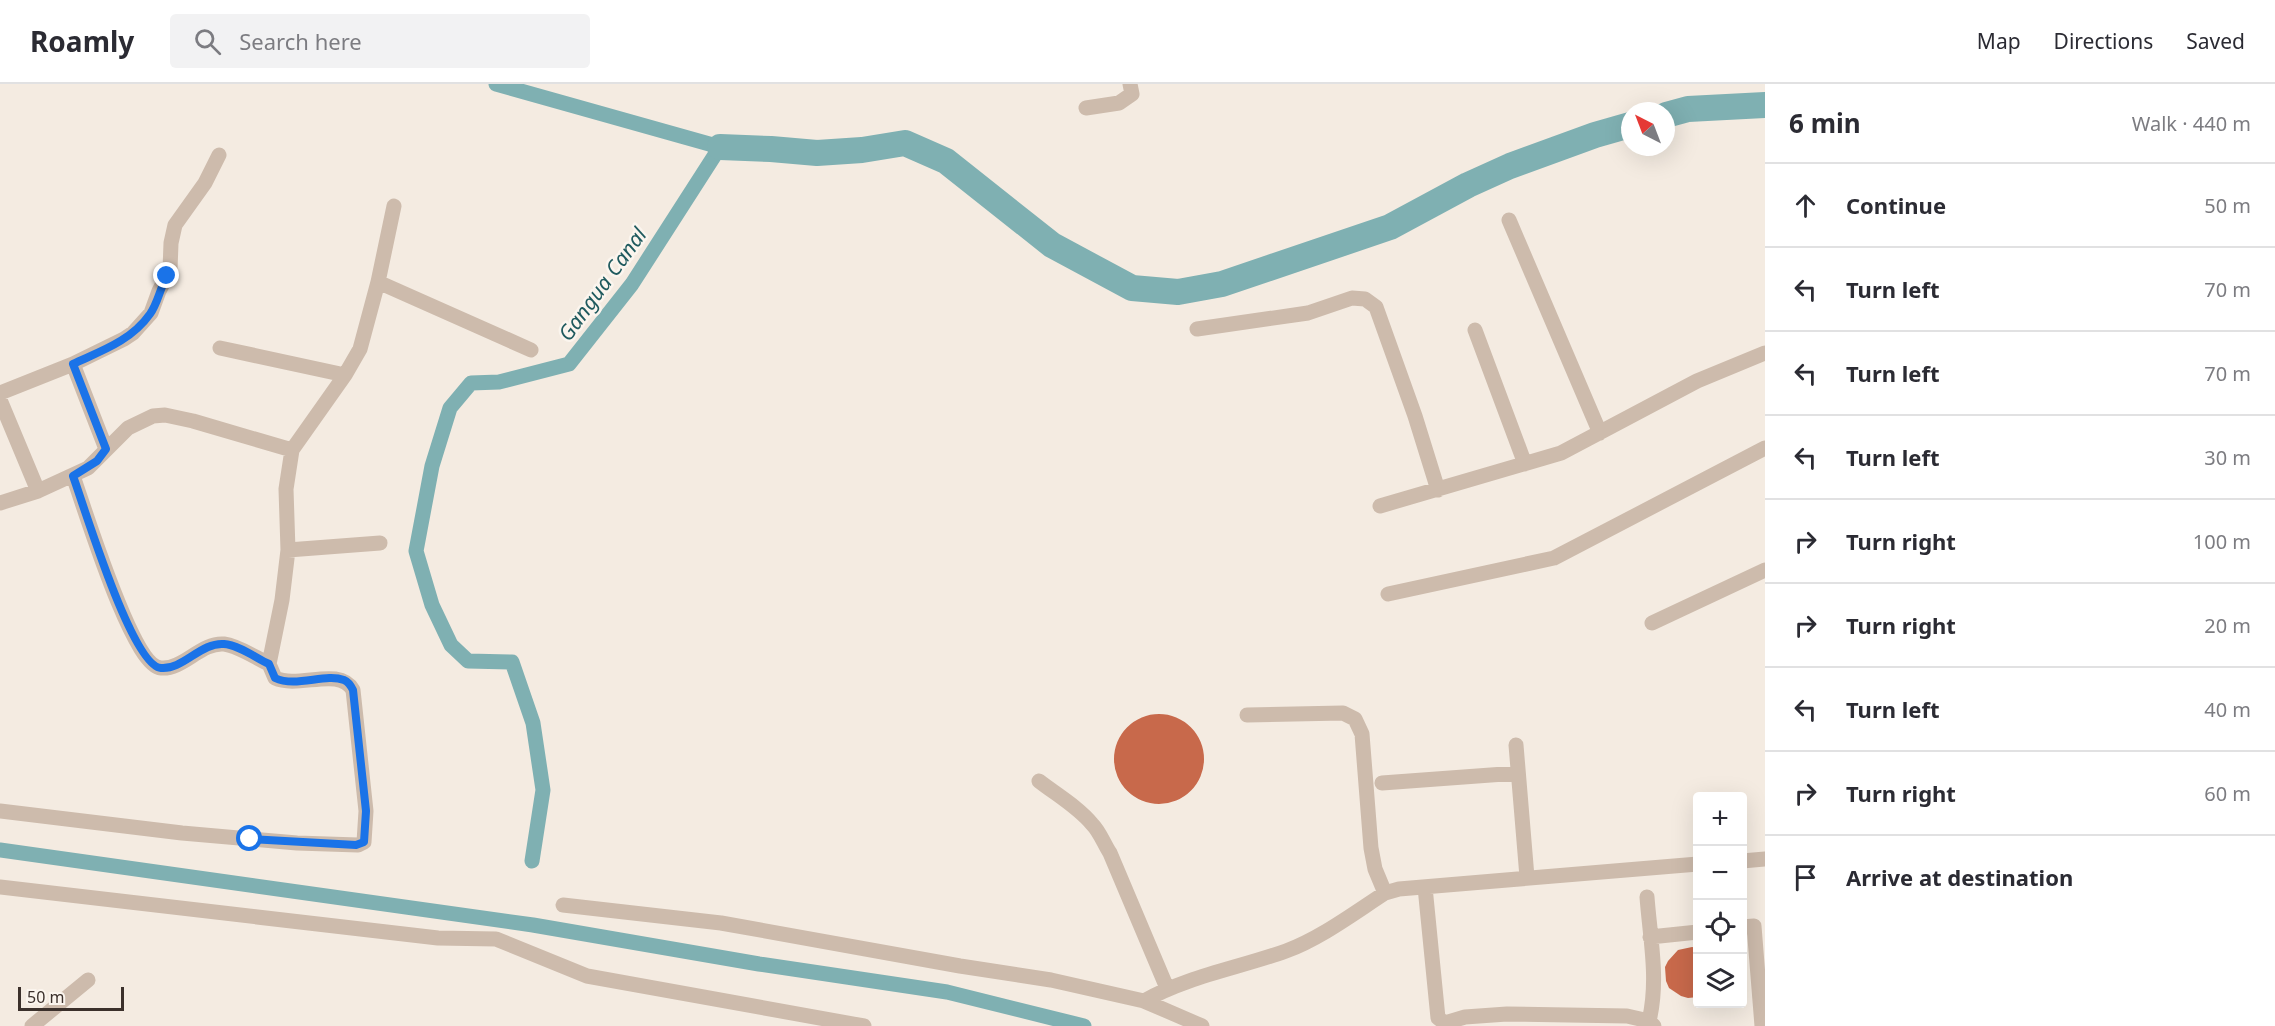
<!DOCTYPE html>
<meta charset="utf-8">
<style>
:root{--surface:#fff;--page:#f2f2f3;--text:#2b2b33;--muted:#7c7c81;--line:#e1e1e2}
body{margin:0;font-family:"Noto Sans",sans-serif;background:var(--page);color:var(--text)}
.controls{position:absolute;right:18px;bottom:18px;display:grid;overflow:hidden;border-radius:6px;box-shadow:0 6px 24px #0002}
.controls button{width:54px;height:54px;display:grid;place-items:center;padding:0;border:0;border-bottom:2px solid var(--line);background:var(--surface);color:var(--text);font:30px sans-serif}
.compass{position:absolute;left:1621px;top:18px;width:54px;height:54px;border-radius:50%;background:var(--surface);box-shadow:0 6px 24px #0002;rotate:318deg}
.scale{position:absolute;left:18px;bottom:15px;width:106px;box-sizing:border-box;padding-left:6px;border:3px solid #3b302b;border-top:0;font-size:16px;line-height:21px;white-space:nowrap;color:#3b302b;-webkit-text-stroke:4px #fbf5ee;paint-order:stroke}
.stop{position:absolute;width:18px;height:18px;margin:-14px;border:4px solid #1a73e8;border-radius:50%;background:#fff}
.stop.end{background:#1a73e8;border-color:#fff;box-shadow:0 2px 6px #0008}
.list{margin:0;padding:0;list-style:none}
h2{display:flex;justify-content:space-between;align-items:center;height:78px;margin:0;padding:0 24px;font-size:26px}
h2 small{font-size:20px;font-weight:400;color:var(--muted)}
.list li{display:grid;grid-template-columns:39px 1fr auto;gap:18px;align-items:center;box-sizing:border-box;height:84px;padding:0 24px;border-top:2px solid var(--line)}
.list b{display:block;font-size:22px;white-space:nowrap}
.list em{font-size:20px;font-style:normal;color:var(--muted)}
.icon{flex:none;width:33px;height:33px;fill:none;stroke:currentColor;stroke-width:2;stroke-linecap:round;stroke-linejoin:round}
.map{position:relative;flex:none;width:1765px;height:942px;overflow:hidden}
header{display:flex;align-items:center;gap:36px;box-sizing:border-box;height:84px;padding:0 30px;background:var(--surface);border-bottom:2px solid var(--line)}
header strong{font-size:28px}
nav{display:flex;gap:33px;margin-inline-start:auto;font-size:21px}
.search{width:420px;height:54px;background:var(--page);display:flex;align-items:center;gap:15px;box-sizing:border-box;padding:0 21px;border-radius:6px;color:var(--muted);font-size:22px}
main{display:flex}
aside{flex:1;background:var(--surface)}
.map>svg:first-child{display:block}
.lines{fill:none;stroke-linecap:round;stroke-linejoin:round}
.canal{stroke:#7fb0b2;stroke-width:15}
.river{stroke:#7fb0b2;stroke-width:26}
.building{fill:#c8694b}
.minor{stroke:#cdbbac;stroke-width:15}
.route{stroke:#1a73e8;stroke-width:8}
.labels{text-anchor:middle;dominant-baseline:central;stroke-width:5;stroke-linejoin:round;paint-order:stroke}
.water-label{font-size:21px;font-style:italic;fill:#1f5a5e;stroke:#fbf5ee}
</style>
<header>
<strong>Roamly</strong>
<div class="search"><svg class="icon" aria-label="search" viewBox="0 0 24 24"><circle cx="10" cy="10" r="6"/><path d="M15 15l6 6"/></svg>Search here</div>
<nav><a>Map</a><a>Directions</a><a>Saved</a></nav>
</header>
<main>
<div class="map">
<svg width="1765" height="942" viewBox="0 0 1765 942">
<rect width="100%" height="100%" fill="#f4ebe1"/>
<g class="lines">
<path class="canal" d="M496 0 720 63 632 200 569 280 499 298 471 299 450 324 432 382 416 467 432 521 451 561 468 577 512 578 533 639 543 706 532 777
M0 766 533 841 759 880 947 908 1084 942"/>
<path class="river" d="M1666 31 1688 25 1765 21
M720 63 771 65 817 69 862 66 905 59 946 77 1052 161 1132 204 1178 208 1222 200 1390 143 1468 101 1510 82 1595 51 1630 41"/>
</g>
<path class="building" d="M1114 675a45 45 0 1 1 90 0a45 45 0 1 1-90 0Z
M1692 863 1698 864V913L1688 914 1681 912 1669 904 1666 897 1665 883 1668 877 1678 866Z"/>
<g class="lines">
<path class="minor" d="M1086 24 1119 19 1132 10 1130 0
M1509 136 1600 349
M378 198 531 266
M1197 245 1308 229 1352 214 1365 215 1376 223 1415 332 1438 406
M1475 246 1525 380
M220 264 345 291
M0 309 73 280
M0 316 38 407
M106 365 73 280 124 255 133 249 151 229 159 207 170 186 171 159 175 141 205 99 219 71
M292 366 345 291 360 265 378 198 394 122
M73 392C84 422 132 582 161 584 183 586 201 558 224 560 239 562 256 574 269 580
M0 419 38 407 88 384 128 344 153 332 165 331 193 337 292 366 286 405 288 466 282 516 269 580 275 594C299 605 339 582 353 606L366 727 364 758 358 761 297 759 182 749 0 727
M1380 422 1561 369 1697 297 1765 269
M288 466 380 459
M1388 510 1554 474 1765 364
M1652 539 1765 486
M1247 631 1343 629 1355 635 1362 650 1371 764 1375 785 1385 809
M1516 661 1527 793
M1039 697C1057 711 1078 723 1092 740 1100 748 1104 760 1110 769L1167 904
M1382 699 1518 689
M1742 777 1765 775
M0 803 438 854 496 855 587 892 864 942
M1425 803 1438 934 1445 939 1465 933 1507 930 1627 932 1649 937 1654 942
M1647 813C1650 854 1659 896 1649 937
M563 821 721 839 960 882 1051 896 1144 917 1202 942
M1742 843 1754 842 1762 942
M1650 853 1698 848
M1144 917C1188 892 1239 884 1286 867 1321 854 1354 829 1385 809L1399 805 1698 780
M32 942 88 896"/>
</g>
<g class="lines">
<path class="route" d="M167 192C160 204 158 219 150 230 131 257 101 267 73 280L106 365 97 377 73 392C84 422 132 582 161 584 183 586 201 558 224 560 239 561 256 574 269 580L275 594C296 604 325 589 344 596 349 598 351 602 353 606L366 727 364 758 356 761 250 755"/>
</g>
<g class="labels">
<g class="water-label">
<text transform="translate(602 200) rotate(-54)">Gangua Canal</text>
</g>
</g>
</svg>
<div class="controls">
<button>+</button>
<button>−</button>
<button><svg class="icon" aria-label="locate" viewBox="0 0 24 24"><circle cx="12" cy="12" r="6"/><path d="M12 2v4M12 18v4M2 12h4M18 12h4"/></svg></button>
<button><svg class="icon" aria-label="layers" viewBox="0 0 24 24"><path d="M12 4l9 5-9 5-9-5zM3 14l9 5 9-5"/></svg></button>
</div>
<svg class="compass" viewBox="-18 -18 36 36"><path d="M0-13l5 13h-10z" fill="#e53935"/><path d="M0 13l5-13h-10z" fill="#7c7c81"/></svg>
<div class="scale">50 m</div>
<div class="stop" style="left:250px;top:755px"></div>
<div class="stop end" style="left:167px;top:192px"></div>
</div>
<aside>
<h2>6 min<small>Walk · 440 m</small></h2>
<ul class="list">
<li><svg class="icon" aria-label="ahead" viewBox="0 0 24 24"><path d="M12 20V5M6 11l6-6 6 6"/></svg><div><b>Continue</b></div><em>50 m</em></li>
<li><svg class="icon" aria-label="left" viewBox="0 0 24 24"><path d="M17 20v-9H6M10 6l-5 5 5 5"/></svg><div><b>Turn left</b></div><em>70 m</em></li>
<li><svg class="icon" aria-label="left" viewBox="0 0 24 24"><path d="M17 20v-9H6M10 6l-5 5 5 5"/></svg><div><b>Turn left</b></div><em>70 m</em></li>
<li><svg class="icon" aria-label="left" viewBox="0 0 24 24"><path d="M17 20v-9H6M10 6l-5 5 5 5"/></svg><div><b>Turn left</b></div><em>30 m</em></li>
<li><svg class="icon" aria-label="right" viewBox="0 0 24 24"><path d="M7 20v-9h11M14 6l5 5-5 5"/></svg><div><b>Turn right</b></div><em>100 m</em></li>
<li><svg class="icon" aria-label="right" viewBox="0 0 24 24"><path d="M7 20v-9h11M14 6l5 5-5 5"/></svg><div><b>Turn right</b></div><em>20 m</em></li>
<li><svg class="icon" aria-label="left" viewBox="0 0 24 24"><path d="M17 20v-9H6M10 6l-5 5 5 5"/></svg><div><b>Turn left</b></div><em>40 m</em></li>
<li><svg class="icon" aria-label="right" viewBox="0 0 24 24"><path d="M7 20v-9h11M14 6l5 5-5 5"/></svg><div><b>Turn right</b></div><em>60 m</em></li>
<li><svg class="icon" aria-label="arrive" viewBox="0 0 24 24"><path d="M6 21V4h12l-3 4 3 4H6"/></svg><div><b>Arrive at destination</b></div></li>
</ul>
</aside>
</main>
